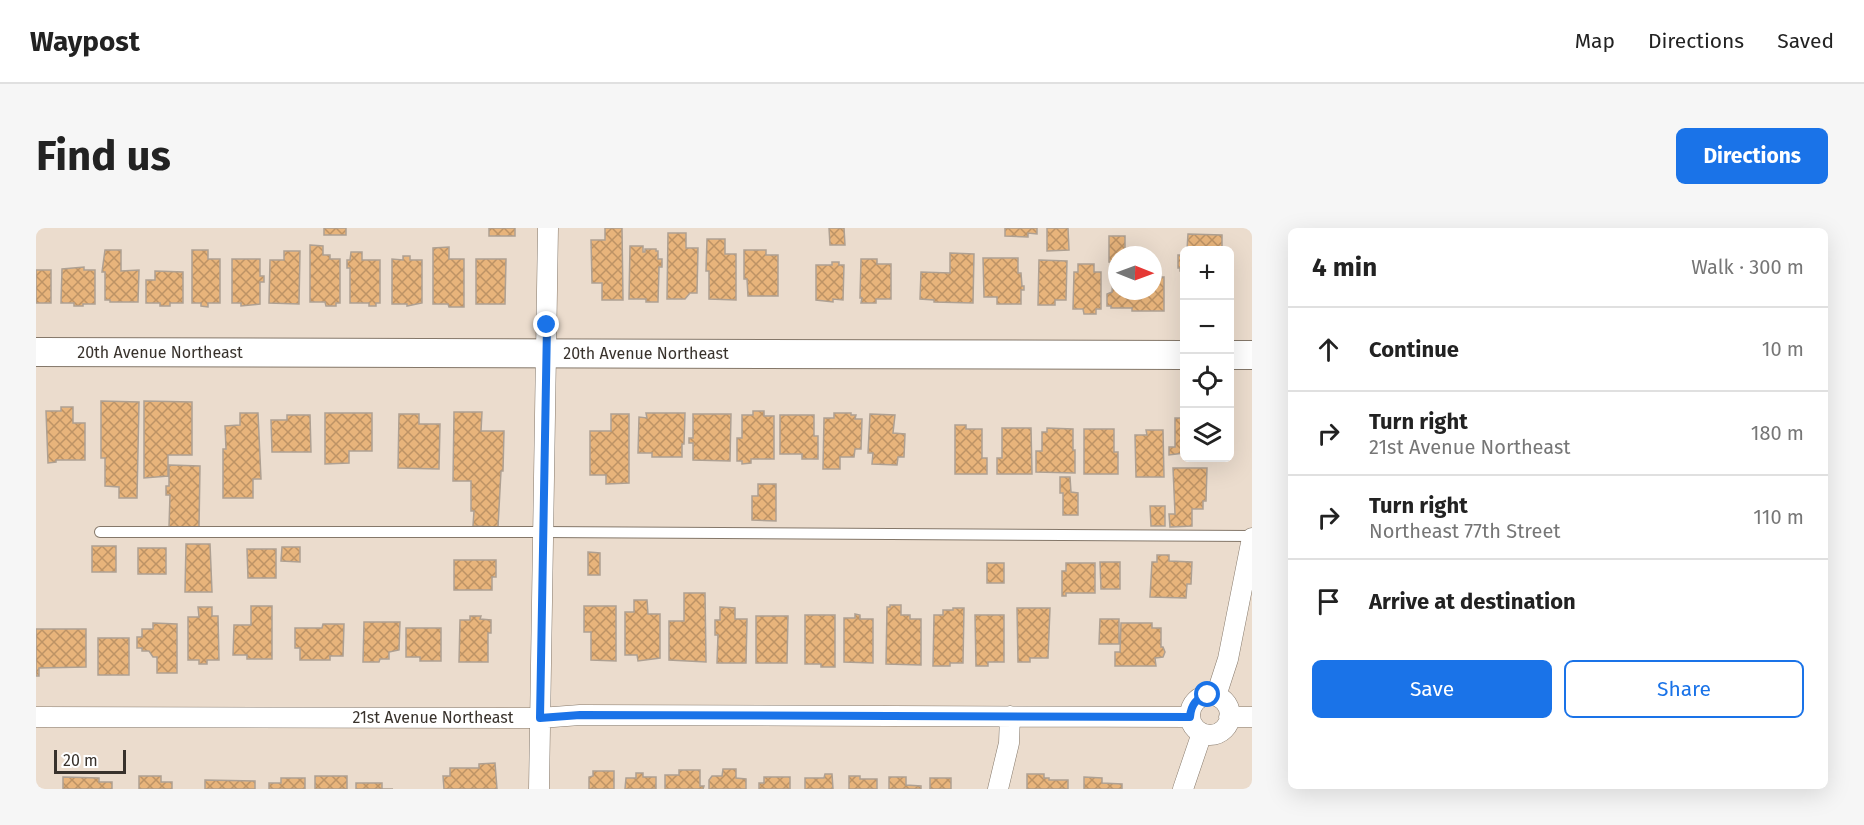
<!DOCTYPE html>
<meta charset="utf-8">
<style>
:root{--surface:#fff;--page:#f6f6f6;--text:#222;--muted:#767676;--line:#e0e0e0;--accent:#1a73e8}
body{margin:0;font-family:"Fira Sans",sans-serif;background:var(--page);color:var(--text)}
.controls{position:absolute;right:18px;top:18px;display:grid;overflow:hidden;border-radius:9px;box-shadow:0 6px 24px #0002}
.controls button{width:54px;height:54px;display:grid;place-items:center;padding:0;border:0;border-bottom:2px solid var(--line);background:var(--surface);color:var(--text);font:30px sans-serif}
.compass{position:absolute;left:1072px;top:18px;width:54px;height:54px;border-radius:50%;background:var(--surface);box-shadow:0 6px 24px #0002;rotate:91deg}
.scale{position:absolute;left:18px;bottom:15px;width:72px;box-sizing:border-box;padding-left:6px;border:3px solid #38322c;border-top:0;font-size:16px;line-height:21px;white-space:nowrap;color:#38322c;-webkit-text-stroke:4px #fff;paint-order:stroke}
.stop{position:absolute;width:18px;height:18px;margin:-14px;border:4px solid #1a73e8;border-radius:50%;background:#fff}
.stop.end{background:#1a73e8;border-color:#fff;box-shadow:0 2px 6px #0008}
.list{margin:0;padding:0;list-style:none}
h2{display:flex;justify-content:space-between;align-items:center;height:78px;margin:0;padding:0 24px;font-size:26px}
h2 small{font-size:20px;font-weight:400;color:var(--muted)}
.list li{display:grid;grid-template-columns:39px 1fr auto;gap:18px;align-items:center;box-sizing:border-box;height:84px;padding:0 24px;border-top:2px solid var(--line)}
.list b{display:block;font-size:22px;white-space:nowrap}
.list p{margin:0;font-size:20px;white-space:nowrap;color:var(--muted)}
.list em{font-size:20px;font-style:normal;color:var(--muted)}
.actions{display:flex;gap:12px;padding:18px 24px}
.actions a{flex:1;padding:14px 0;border:2px solid var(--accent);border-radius:9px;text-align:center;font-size:21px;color:var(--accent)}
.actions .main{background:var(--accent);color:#fff}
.icon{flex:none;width:33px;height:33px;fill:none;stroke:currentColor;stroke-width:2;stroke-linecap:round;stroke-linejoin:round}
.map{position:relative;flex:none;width:1216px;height:561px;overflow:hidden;border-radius:9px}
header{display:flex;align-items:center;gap:36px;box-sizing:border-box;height:84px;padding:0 30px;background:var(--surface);border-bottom:2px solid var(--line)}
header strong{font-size:28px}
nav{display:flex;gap:33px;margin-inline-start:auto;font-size:21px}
.intro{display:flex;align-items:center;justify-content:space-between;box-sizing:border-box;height:144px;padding:0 36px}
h1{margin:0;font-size:42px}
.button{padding:15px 27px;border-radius:9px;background:var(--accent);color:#fff;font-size:21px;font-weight:700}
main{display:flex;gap:36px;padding:0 36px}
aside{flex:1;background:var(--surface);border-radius:9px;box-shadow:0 6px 24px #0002}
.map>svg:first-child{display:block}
.building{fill:url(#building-cross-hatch);stroke:#aea092;stroke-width:1.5}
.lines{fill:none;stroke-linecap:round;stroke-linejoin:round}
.lane-casing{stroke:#847769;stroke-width:12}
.street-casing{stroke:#847769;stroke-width:21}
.secondary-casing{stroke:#847769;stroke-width:30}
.lane{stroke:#fff;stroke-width:10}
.street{stroke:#fff;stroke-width:20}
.secondary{stroke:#fff;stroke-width:28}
.route{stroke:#1a73e8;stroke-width:8}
.labels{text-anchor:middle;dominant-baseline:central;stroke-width:4.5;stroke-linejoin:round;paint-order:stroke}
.street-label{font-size:16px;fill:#38322c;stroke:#fff}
</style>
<header>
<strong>Waypost</strong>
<nav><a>Map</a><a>Directions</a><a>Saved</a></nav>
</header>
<div class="intro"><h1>Find us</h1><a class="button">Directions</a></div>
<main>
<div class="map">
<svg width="1216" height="561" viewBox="0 0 1216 561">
<defs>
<pattern id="building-cross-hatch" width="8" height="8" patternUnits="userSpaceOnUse" patternTransform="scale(1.5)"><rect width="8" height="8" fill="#e8b47b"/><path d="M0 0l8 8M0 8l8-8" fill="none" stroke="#bd9365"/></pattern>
</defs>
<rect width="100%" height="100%" fill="#ebdccd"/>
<path class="building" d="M288 0H310V7H288Z
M453 0H479V8H453Z
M569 0H586L587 72H566V55H556L555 12H569Z
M793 0H808L809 17H794Z
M969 0H1001V6L992 5V9L969 8Z
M1011 0H1032L1033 22 1011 23Z
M632 5H650V20H662L661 65H654L649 71H631Z
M1152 6 1186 7V22H1151Z
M1073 8H1089V27H1081V34H1073Z
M671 11H689V26H700V72L673 71V43H670Z
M274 17 287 18V27H294V31H304V75H300V78H290L289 74H274Z
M594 18H607V24H609V21H620V23H622V31H626V39H623L622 74H610V71H593Z
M413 19V31H428V79H413L412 76H397V20Z
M69 22H85V43L103 42 102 74H74V72H69V44H66Z
M156 22H172V31H184V75H172V79L165 78V75H156Z
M708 22H730V27H742V68H712L711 51H708Z
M248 23H264L263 76 233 75 234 32H248Z
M315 24H326V32H344V75H340V78H333V75H314V40H311V32H314Z
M914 25 938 26 937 75 898 74V72L884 71 885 44 914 45Z
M1142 27H1148V43H1144V40H1142Z
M367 28H374V32H386V75L371 78V76H356V31L367 32Z
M947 30H982V45H985L986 58H988V62H985V76H961V69H948Z
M196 31H224V48H228V54H224V76L205 78V75H196Z
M440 31H470L469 76H440Z
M825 31H841V36H855V71H840V75H825L826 70H824Z
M1003 32 1031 33 1030 72H1019V77H1002Z
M796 34H803V37H808L807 72 797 71V74L780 72V37H796Z
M1042 36H1058V44H1065V81H1060V86H1048L1047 81H1037L1038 44H1042Z
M48 39V42H59V76H47V78H38V75H25L26 41Z
M0 42H15V75H0Z
M119 43 147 44V75H134V78H124V75H110V52H119Z
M1077 49H1081V63H1117V49H1128V83H1096V80H1075V78H1071V66L1076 64Z
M65 173 103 174 101 270H83V259L69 258V230H65Z
M108 173 156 174V227H132V248L108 250Z
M25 179H37V195H49V232H20V234L12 235 10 183H25Z
M717 183H728V188H738V231H715V235L706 236V233H701V210H706V187H717Z
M418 184H446L445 203H468L467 243H465L462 299 437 298 438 283H435V253H417Z
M204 185H222L225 251H217V270H187V221H190L189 198 204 197Z
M289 185H336V223H313V235L289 236Z
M610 185H649L648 216H646V229H616V225H602L603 189 611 190Z
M798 185H815V187H820L819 191H826L825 221H819L818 229H804V241H787L788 190H798Z
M363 186H383V196H404L403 241 362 240Z
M575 186H593V255L570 256V247H554V203H575Z
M657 186H695L694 233 657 232V215H653V210H657Z
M834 186 859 187 857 205 869 206 868 229H862L861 237 836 236 837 225H832Z
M251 187H274L275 224H236L235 192H251Z
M744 187H778V208H782V231H766V226H744Z
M1139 190H1148V225L1133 227V219H1139Z
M919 197H930V201H946V230H951V246H919Z
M966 200H995L996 246H961V230H966Z
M1011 200 1037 201V222H1039V245L1000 244V223H1006V204H1011Z
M1048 201H1078V224H1082V246H1048Z
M1110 202H1127L1128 249H1100L1099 207H1111Z
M133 237 164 238 163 300 133 299 134 267H130V258H133Z
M1137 240H1171L1170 273H1167V281H1156V298L1134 299 1133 286H1139Z
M1024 249H1034L1035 264 1042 265V287H1027V265H1024Z
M722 256H740V293L716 292V268H722Z
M1114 278H1129V298H1115Z
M150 316H174L176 364H149Z
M56 318H80V344H56Z
M246 319H264V334L245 333Z
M102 320H130V346H102Z
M211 321H240V350H212Z
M552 324 564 325V347H552Z
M1121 327H1133V333L1156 334 1155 356H1151L1150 370 1114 369 1116 334H1121Z
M418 332H460V349H456V362H418Z
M1064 334H1084V361H1065Z
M951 335H968V355H951Z
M1030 335H1059V365H1030V368H1026V343H1030Z
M648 365H669L670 434 633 432V393H648Z
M598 372H611L612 386H624V430L602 433 601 427H589V384H598Z
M854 377H865V387H874V391H885V437L850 436 851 379H854Z
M215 378H236V431H211V427H197L198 397H215Z
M548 378H580V433L555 432V404H548Z
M162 379H176V388H182L183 432H171V436H163V432H152V389H163Z
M684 379 699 380V391H711L710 435H681L682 407H679V392H684Z
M917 380H928L927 435H914V438H897L898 387H907V382H917Z
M981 380H1014L1012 430H994V434H982Z
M819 386 824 387V391H837V435L808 434V390H819Z
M769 387H799V439H785V436H769Z
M939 387H968V434H952V438H940Z
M434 388H445L444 391 455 392V405H452V434H423L424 392H434Z
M720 388H752L751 435H720Z
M1064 391H1083V416H1063Z
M328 394H364L363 422 353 424V431H344L343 434H327Z
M117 395 141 396V445H121V429H117L113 423H106V420H101V409H106V401H117Z
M1085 395H1116V400H1125V419H1127L1129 424 1127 429 1119 430 1120 438H1079V424H1084Z
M287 396H308L307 428H294V432H264V420H259V400H286Z
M370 400H405V433H384V429H370Z
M0 401H50V439L3 440V448H0Z
M62 410H93V447H62Z
M459 535 461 561H408L407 548H414V540H443V536Z
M687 541H700V550L710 551V561H673V552L676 548H686Z
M643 542H664V558H668L667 561H629V547H643Z
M557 543H578V561H553V549L557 548Z
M600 545H607V549H620V561H589L590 550H600Z
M789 546H796L797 561H769V550H788Z
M991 546H1008V550H1013V552H1032V561H991Z
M103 548H125V554H136V561H103Z
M279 548H311V561H279Z
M813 548H824V551H841V561H813Z
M27 549 63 550V554H76V561H27Z
M728 549H754V561H723V555H728Z
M853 549H870V557L885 558V561H853Z
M1048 549 1066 550V555L1086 556V561H1048Z
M245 550H269V561H233V555H245Z
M894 550H915V561H894Z
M169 552 219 553V561H169Z
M320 555H346V561H357H320Z"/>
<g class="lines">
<g class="lane-casing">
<path id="lane" d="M64 304H506L1216 308"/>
</g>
<g class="street-casing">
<path id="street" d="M1154 487a20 20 0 1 1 40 0a20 20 0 1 1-40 0Z
M1180 468 1192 431 1216 310
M0 489 504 490 544 487 1154 489
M1193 489H1216
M503 561 512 0
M962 561 973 515 974 488
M1147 561 1166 505"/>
</g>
<g class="secondary-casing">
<path id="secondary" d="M0 124 1148 127
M1194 127H1216"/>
</g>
<use href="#lane" class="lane"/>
<use href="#street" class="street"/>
<use href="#secondary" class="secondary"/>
</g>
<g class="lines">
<path class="route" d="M511 97 504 490 544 487 1154 489C1155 477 1160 470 1172 467"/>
</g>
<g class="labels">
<g class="street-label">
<text x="124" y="124">20th Avenue Northeast</text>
<text x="610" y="125">20th Avenue Northeast</text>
<text x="397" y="489">21st Avenue Northeast</text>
</g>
</g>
</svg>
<div class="controls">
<button>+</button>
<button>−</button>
<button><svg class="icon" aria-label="locate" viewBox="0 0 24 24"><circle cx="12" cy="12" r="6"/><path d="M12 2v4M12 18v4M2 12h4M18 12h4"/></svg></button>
<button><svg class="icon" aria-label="layers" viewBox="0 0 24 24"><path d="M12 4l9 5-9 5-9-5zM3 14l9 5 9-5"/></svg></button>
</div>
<svg class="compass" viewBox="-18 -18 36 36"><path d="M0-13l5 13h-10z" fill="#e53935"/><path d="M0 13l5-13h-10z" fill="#767676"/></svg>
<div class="scale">20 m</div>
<div class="stop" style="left:1172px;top:467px"></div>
<div class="stop end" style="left:511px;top:97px"></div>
</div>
<aside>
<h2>4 min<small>Walk · 300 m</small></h2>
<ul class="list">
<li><svg class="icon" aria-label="ahead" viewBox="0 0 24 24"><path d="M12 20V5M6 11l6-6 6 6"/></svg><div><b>Continue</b></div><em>10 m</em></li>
<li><svg class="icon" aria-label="right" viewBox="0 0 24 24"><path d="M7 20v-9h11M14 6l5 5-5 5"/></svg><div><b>Turn right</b><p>21st Avenue Northeast</p></div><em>180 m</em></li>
<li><svg class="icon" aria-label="right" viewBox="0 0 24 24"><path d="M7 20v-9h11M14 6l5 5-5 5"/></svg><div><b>Turn right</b><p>Northeast 77th Street</p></div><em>110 m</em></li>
<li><svg class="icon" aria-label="arrive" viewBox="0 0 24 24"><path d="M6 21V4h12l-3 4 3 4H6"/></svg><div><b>Arrive at destination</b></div></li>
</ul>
<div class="actions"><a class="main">Save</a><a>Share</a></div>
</aside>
</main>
